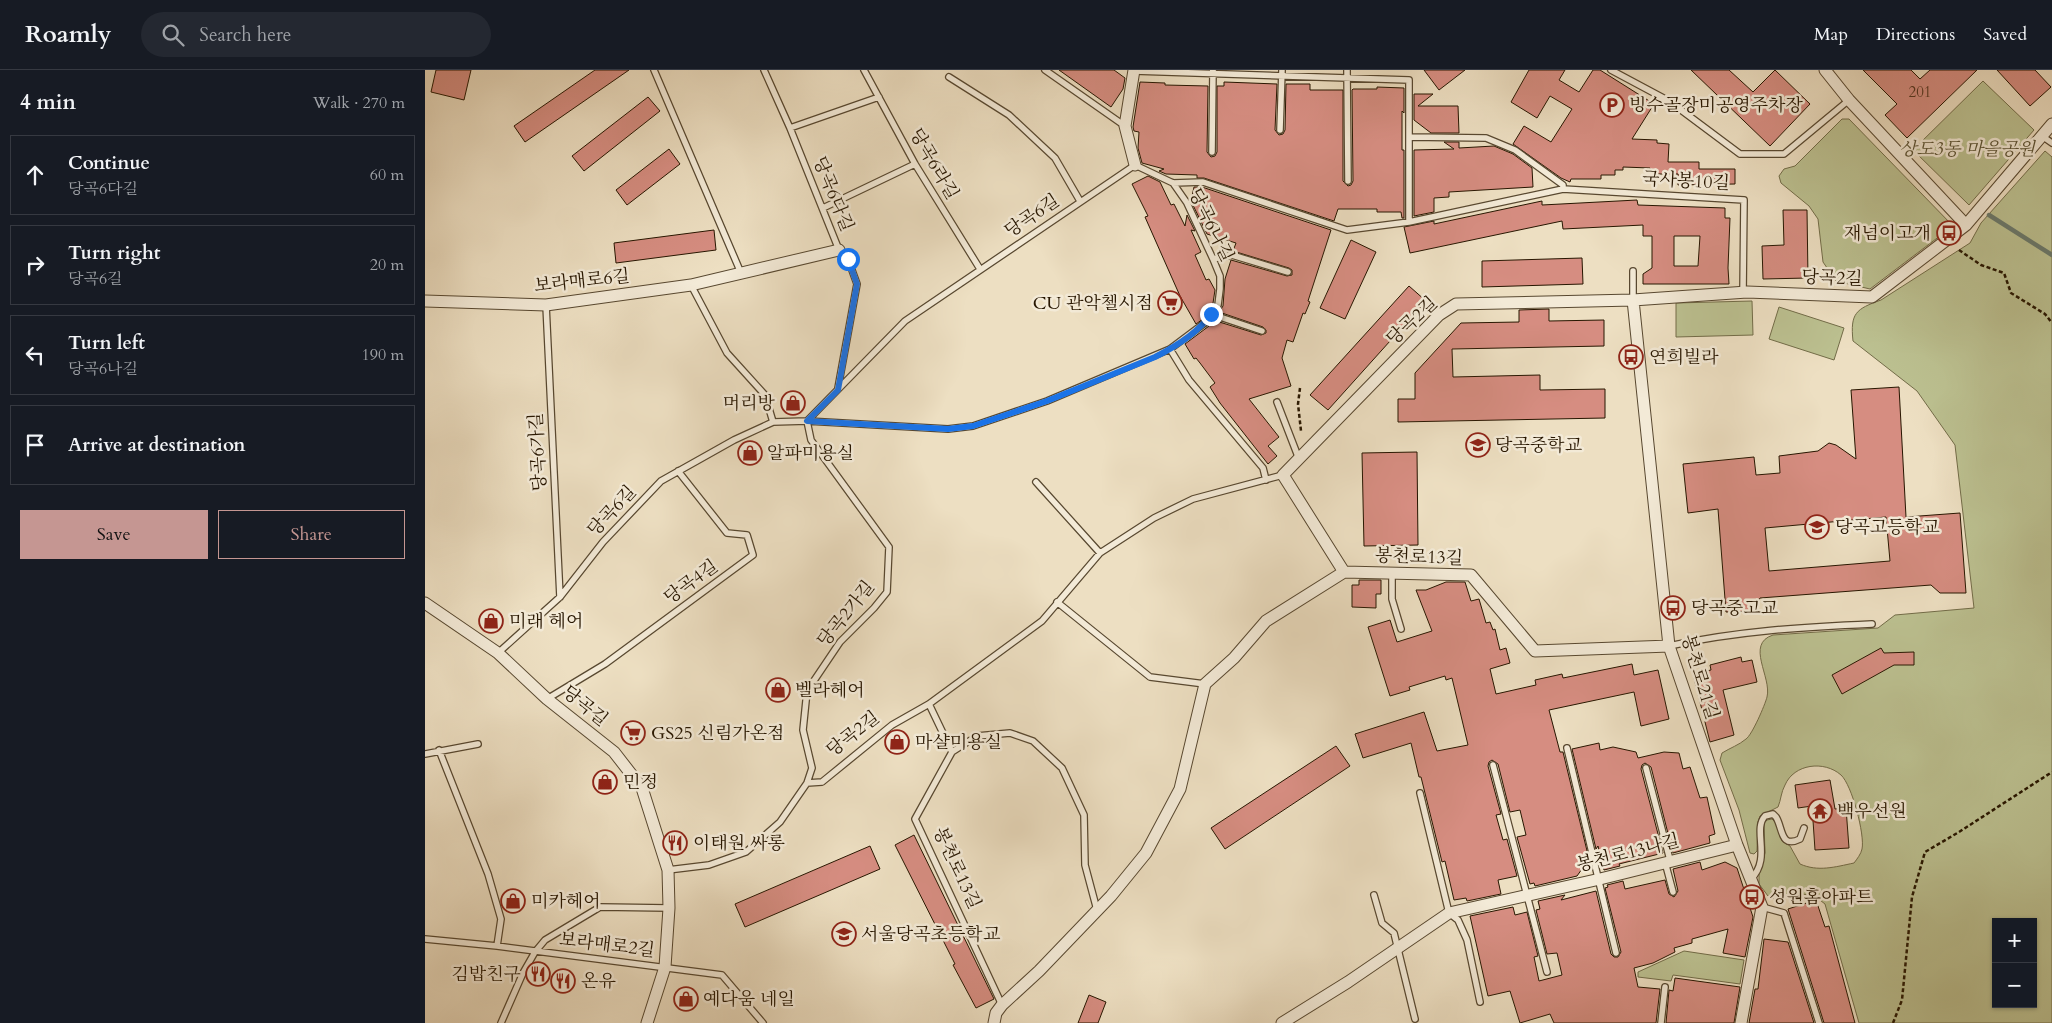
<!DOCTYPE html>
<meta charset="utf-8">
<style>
:root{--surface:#171b24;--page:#242831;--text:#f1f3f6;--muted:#9ea1a6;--line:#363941;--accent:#c59692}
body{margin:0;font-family:Cardo,"Noto Serif KR",serif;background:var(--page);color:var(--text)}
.controls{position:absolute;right:15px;bottom:15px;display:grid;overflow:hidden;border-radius:0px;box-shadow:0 1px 4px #0004}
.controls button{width:45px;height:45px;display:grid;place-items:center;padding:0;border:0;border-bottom:1px solid var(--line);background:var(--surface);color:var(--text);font:25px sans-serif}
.stop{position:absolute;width:15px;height:15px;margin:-11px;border:4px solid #1a73e8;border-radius:50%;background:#fff}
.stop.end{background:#1a73e8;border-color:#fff;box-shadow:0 1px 5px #0008}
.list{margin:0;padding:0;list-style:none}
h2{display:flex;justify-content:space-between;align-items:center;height:65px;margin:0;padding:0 20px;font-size:21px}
h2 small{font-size:16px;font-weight:400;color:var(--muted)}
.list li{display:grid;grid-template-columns:32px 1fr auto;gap:15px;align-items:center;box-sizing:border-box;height:80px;margin:0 10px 10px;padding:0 10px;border:1px solid var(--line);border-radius:0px}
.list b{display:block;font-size:19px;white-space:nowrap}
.list p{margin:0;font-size:16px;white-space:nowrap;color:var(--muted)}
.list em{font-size:16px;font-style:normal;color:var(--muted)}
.actions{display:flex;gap:10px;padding:15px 20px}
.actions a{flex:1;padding:11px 0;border:1px solid var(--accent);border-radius:0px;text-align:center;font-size:18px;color:var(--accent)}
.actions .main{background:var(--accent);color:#111}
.icon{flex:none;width:28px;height:28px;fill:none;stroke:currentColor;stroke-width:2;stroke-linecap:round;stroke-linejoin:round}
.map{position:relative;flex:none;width:1627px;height:953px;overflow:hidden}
header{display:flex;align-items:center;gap:30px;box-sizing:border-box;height:70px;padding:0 25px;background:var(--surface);border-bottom:1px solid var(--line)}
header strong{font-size:24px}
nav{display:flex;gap:28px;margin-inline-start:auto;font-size:18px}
.search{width:350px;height:45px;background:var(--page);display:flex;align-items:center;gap:12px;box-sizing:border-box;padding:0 18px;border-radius:28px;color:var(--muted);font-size:19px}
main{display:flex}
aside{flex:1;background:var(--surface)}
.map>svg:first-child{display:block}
.green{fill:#bcc191;stroke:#726c48;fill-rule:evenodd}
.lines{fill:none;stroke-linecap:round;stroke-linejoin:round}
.stream{stroke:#6b7a6d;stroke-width:4.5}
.building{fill:#d68d81;stroke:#271600;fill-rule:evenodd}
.service-casing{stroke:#584830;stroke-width:8}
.minor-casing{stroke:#584830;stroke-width:13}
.path{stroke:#271600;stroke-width:2.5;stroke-dasharray:4 2.5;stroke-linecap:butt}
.service{stroke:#f3ead7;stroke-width:5.5}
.minor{stroke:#f3ead7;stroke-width:11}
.route{stroke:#1a73e8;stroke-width:6}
.labels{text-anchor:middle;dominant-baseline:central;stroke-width:5;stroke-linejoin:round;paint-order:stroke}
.number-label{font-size:15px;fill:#533420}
.poi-label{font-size:18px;fill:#271600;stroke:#f3ead7;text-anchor:start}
.park-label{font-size:18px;font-style:italic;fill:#5b5233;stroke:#f3ead7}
.street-label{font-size:18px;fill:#271600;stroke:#f3ead7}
</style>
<header>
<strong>Roamly</strong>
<div class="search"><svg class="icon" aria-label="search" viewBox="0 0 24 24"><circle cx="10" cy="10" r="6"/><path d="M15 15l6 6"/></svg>Search here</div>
<nav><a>Map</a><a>Directions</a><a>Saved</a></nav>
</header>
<main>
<aside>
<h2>4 min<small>Walk · 270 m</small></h2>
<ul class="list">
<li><svg class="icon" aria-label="ahead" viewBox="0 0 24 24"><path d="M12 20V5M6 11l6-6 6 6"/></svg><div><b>Continue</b><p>당곡6다길</p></div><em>60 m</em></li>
<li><svg class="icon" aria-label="right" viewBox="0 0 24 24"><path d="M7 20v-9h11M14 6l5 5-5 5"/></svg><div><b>Turn right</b><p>당곡6길</p></div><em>20 m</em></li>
<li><svg class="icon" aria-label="left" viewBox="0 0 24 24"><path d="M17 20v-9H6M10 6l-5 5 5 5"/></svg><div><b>Turn left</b><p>당곡6나길</p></div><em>190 m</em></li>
<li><svg class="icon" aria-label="arrive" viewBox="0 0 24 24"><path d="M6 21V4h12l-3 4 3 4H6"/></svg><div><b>Arrive at destination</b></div></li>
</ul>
<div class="actions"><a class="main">Save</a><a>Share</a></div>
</aside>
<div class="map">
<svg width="1627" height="953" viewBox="0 0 1627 953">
<rect width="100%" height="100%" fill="#eddfc2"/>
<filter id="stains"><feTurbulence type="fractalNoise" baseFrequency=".004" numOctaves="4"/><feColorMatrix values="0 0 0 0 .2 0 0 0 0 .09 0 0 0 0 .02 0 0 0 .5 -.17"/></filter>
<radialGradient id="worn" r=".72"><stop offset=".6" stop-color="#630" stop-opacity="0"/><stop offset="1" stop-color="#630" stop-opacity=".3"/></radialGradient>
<path class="green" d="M1558 11 1609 60 1544 135 1488 80Z
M1417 49H1424L1528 156 1445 219 1411 211 1398 192 1393 149 1384 136 1356 113 1354 106 1359 99 1370 96Z
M1620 81 1627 87V953H1434L1400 834 1391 827 1378 824 1350 829 1343 826 1334 814V805L1340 783 1339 753 1342 750 1347 749 1351 753 1357 771 1365 776 1375 794C1393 802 1410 797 1429 793 1432 789 1436 784 1437 779 1440 765 1427 715 1416 705 1399 690 1369 694 1360 715 1356 722 1356 730 1353 737L1335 746 1333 752 1332 781 1329 784 1325 783 1314 740 1295 690 1297 683C1305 678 1314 675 1321 669 1327 665 1340 635 1342 627 1347 607 1320 574 1348 565L1453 558 1470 545 1549 538 1530 375 1492 321 1428 271C1425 243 1431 239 1456 230L1545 173 1556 153ZM1571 852H1608V934H1571Z
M1327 231 1328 265 1251 267V233Z
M1354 237 1419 258 1409 290 1344 269Z
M1259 881 1319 890 1315 914 1248 905 1246 911 1213 907V902Z"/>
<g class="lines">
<path class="stream" d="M1564 145 1627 185"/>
</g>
<path class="building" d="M11 0H46L39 30 6 22Z
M170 0H204L100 72 89 56Z
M634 0H689L700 8 698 19 686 37Z
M999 0H1040L1014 20Z
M1104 0H1140L1134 10 1154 22 1168 0H1175L1229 34 1207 69 1232 70V73L1244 74 1243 92H1274V99H1310V114L1253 115V104H1224L1225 98 1198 97V100H1190V105H1176V109H1146L1145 112 1136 108 1088 74 1099 56 1126 72 1147 39 1125 26 1112 48 1086 32Z
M1266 0H1304L1328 22 1350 0 1385 34 1345 76Z
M1438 0H1486L1495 9 1505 0H1552L1482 68 1460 45 1472 34Z
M1572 0H1610L1626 17 1605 36Z
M715 12 740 13V15L783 16 782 82 786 87 790 86 792 82V16H799V12L852 14 850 60 854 65 858 64 860 60 861 14H885V20H918V111L923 116 926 115 928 111 927 20 928 19H952V17L979 18V43L977 41V80H979V148H977L976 142H952V139H913L909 151 779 108H772V105L741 104 734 101 739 99 717 93 713 78 714 62 709 61 708 57Z
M989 24H1008L993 36H1033L1034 63H1006L989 50Z
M223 27 235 41 159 101 147 86Z
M1019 72H1034V78L1069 76 1088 84 1107 98 1108 117 1024 122V127L1009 128V142L989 146V80L1029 79Z
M244 79 255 94 202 135 191 120Z
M723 106 735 112 746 135 749 134 760 156 762 145 770 161 766 160 776 182 770 185 781 210 784 209 790 220 788 233 778 249 771 254 755 226 720 147 723 146 707 114Z
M769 117H777L906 160 883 231 885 232 880 244 878 243 868 272 862 270 857 288 866 316 824 329 854 367 843 376 852 386 843 394 795 333 785 317 790 313 775 293 771 288 769 289 760 274 784 256 788 250 836 265 841 263V260L838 257 794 242 798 236 800 209 806 190 862 206 867 205V200L864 198 808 181 811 173 782 164 766 131Z
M1212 130 1213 135 1300 138V148H1305L1303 198 1304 214H1218V204L1227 198V166H1218V155L1138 159 1137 151 985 183 979 157 1009 151V154L1117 131V135ZM1249 166H1275L1273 196H1249Z
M1358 140H1382L1383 208 1338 209 1337 176 1359 175Z
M289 160 291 180 191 193 189 173Z
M926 170 951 182 920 249 895 238Z
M1157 188 1158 214 1057 217V191Z
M984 216 1001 231 903 340 885 325Z
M1124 239V251L1179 250V276L1027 279 1028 307 1115 305V320L1180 319V348L973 352V329H990V303L1036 253 1094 252V240Z
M1474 317 1481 447 1535 443 1541 523H1515L1506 515 1335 528 1327 541 1301 542 1293 439 1263 443 1258 394 1329 387 1331 405 1355 403 1354 386 1393 381 1404 373 1411 375 1431 389 1426 320ZM1461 447 1465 491 1344 501 1340 458Z
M992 382 993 475 939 476 937 383Z
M934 510H956V524H951V538L927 537V515H934Z
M1021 512H1040L1046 531 1054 529 1061 553 1065 552 1068 560 1070 559 1075 580 1081 578 1085 593 1065 599 1071 624 1111 615 1110 610 1137 604 1138 608 1207 594 1209 605 1233 600 1244 649 1216 656 1209 622 1124 640 1135 682H1138L1164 789 1152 806 1110 816 1109 813 1105 814 1092 767 1101 765 1095 740 1085 742 1073 694 1067 690 1064 692 1063 696 1076 744 1071 745 1078 770 1082 769 1092 806 1073 810 1076 824 1042 831 1041 828 1029 830 1020 791 1017 792 996 707H994L986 673 938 688 930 664 999 642 1012 681 1043 675 1027 608 1021 610 1020 606 984 617 985 620 965 626 943 557 965 550 972 572 1007 561 991 520H1001Z
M1456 578 1459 583 1489 582V595H1469L1417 624 1407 605Z
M1316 587 1317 592 1327 590 1332 612 1298 620 1309 665 1285 672 1268 604 1286 600 1285 595Z
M1174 673 1175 680 1188 677 1211 682 1213 688 1239 682 1254 683 1258 699 1265 697 1275 728 1282 727 1290 764 1284 766 1285 773 1248 783 1226 697 1220 693 1217 695 1216 699 1238 783 1194 794 1195 796 1179 800 1173 776 1171 779 1147 679Z
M911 676 925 696 800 779 786 758Z
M1405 710 1410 739 1421 738 1424 778 1390 780 1387 736 1373 738 1370 715Z
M489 765 569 929 551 938 528 895 530 894 470 775Z
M445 776 455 799 320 857 310 834Z
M1275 792 1277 800 1300 792 1312 798 1328 847 1320 887 1298 883 1303 859 1267 869V873L1249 878 1250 882 1228 893 1209 898 1213 917 1235 919 1231 953H1129L1125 944 1095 953 1085 921 1063 926 1045 846 1088 837 1090 845 1102 842 1113 886 1109 887 1114 911 1137 905 1132 883 1122 884 1111 840 1115 839 1113 831 1140 825 1136 830 1171 821 1186 884 1189 887H1193L1196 882 1180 818 1183 817 1182 815 1198 811 1200 819 1240 810 1244 824 1249 827 1253 821 1248 799Z
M1391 830 1400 857 1404 856 1430 953H1399L1363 839Z
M1339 869 1363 872 1389 953H1324L1330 919H1333Z
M1250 908 1315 917 1309 953H1241L1244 920 1248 921Z
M664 925 681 932 673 953H653Z"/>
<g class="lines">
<g class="service-casing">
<path id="service" d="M229 0 316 203
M339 0 365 58 414 180 423 189 432 214 413 318
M439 0 490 94 555 199
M620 0 700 56
M922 0 923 111
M1186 0 1244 31 1315 84H1359L1424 30
M709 1 984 10V152
M524 7 584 45 630 88 655 131
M365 58 454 27
M855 60 857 0
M1617 66 1627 73
M984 67 1061 68 1090 80 1138 115V119
M787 82 788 0
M398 138 490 94
M788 189 807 185 863 202
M1208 201V230
M266 215 302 283 340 325 348 352
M121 235 135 527
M786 244 837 261
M745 279 764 310 838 398 841 410
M852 332 874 389
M382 351 480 251 710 95 748 113 778 112 922 160 984 152 1138 119 1319 130 1318 223
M382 351 386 370 464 477 462 522 449 538 415 572 382 621 378 660 387 698 382 713
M611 412 675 483
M967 503V529L976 559
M632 532 725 607 780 614
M1244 576C1311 561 1379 557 1447 554
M73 583 135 527 178 472 236 411 309 370 348 352 382 351 523 359 548 356 622 331 745 279 781 252 793 235 795 219V206L788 189 762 133 748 113
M122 629 180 594 328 485 322 465 302 463 253 401
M504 634 527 682
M1142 678 1191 883
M14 680 63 804 76 849 72 876
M0 684 53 674
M1068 695 1122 902
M1221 698 1245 790
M995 723 1024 843 1033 850 1042 870 1055 932
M1240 792 1248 822
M243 800 284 795 321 782 355 752 382 713 397 712 467 655 504 634 617 551 675 483 729 448 768 429 858 405
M1326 809C1347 788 1327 760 1340 746L1348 744 1351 747C1358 758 1355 779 1375 769L1379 758
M949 825 957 853 969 863 990 949
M1337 837 1359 843 1394 953
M0 869 72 876 297 905 338 953
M577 935 490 749 527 682 552 666 585 663 608 671 637 698 659 745 660 795 672 840
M76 953 98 903 110 882 120 870 175 837 244 838
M1236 953 1240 917"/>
</g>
<g class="minor-casing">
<path id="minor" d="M709 0 700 56 710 95
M1400 0 1424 30 1541 155
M1208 230 1244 576 1312 775 1337 837 1316 953
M0 231 121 235 266 215 414 180
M919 502 858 405 1014 245 1031 234 1208 230 1322 222 1447 227 1541 155 1627 54
M0 533 73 583 122 629 189 682 217 718 243 800 244 838 240 897 222 953
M569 953 571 943 577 935 614 901 686 826 721 783 755 719 780 614 809 588 841 551 919 502 1046 505 1110 581 1244 576
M857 953 923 912 1024 843 1175 809 1312 775"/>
</g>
<path class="path" d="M1534 180 1556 195 1579 203 1586 223 1620 244 1627 253
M875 318 873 334 876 361
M1468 953 1477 930 1487 827 1500 782 1534 762 1627 702"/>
<use href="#service" class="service"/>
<use href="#minor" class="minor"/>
</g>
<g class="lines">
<path class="route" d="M423 189 432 214 413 320 382 351 523 359 548 356 622 331 730 287C750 277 773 263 786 244"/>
</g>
<defs>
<g id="parking-ring" transform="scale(1.25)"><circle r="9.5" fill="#f3ead7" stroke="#8f2418" stroke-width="1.5"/><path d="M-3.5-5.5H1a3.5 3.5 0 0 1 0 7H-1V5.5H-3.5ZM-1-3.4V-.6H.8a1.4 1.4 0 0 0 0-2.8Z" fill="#8f2418"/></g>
<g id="bus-ring" transform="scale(1.25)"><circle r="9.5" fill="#f3ead7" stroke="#8f2418" stroke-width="1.5"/><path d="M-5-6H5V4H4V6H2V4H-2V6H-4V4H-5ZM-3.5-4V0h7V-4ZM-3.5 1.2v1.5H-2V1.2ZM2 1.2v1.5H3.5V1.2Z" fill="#8f2418"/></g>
<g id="supermarket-ring" transform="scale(1.25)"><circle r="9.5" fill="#f3ead7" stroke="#8f2418" stroke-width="1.5"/><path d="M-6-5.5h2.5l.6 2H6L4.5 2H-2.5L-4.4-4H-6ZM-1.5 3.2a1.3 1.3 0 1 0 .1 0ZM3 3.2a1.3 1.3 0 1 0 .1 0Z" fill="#8f2418"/></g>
<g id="shop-ring" transform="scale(1.25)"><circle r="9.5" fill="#f3ead7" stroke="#8f2418" stroke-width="1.5"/><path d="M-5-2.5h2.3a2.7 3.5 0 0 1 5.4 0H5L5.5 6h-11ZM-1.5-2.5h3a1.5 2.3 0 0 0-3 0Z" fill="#8f2418"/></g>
<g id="school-ring" transform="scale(1.25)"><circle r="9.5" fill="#f3ead7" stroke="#8f2418" stroke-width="1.5"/><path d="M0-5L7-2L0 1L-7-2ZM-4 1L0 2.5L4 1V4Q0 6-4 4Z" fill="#8f2418"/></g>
<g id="temple-ring" transform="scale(1.25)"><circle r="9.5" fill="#f3ead7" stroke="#8f2418" stroke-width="1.5"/><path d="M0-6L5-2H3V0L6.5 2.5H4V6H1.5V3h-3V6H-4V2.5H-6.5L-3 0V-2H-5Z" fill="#8f2418"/></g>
<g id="restaurant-ring" transform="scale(1.25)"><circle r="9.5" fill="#f3ead7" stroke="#8f2418" stroke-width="1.5"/><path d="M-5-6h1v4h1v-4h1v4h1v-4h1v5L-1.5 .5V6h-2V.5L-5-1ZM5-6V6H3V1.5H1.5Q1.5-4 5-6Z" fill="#8f2418"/></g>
</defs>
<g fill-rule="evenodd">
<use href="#parking-ring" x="1187" y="35"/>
<use href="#bus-ring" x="1524" y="163"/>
<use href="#supermarket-ring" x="745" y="233"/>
<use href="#bus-ring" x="1206" y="287"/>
<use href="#shop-ring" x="368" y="333"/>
<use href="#school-ring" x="1053" y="375"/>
<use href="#shop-ring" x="325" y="383"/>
<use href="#school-ring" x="1392" y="457"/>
<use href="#bus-ring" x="1248" y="538"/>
<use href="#shop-ring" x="66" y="551"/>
<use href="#shop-ring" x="353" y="620"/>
<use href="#supermarket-ring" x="208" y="663"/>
<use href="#shop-ring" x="472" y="672"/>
<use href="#shop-ring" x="180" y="712"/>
<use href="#temple-ring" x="1395" y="741"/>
<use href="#restaurant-ring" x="250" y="773"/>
<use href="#bus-ring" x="1327" y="827"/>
<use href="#shop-ring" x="88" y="831"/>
<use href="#school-ring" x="419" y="864"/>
<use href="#restaurant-ring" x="113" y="904"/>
<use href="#restaurant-ring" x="138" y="911"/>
<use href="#shop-ring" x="261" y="929"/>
</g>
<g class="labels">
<g class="number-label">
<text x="1495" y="22">201</text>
</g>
<g class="poi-label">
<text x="1204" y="35">빙수골장미공영주차장</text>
<text x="1506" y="163" text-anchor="end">재넘이고개</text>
<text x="728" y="233" text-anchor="end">CU 관악첼시점</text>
<text x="1224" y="287">연희빌라</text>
<text x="350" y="333" text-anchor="end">머리방</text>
<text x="1070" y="375">당곡중학교</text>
<text x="342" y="383">알파미용실</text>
<text x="1410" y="457">당곡고등학교</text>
<text x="1266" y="538">당곡중고교</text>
<text x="84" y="551">미래 헤어</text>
<text x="370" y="620">벨라헤어</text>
<text x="226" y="663">GS25 신림가온점</text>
<text x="490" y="672">마샬미용실</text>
<text x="198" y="712">민정</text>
<text x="1412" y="741">백우선원</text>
<text x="268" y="773">이태원 싸롱</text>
<text x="1344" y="827">성원홈아파트</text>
<text x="106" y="831">미카헤어</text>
<text x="436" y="864">서울당곡초등학교</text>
<text x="96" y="904" text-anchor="end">김밥친구</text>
<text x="156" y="911">온유</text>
<text x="278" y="929">예다움 네일</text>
</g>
<g class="park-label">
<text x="1542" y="79">상도3동 마을공원</text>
</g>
<g class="street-label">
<text transform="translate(509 94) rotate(60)">당곡6라길</text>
<text transform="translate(1261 111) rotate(3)">국사봉10길</text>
<text transform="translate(408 124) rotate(68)">당곡6다길</text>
<text transform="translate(607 146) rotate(-34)">당곡6길</text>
<text transform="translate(786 155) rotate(64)">당곡6나길</text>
<text transform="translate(1407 208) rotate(2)">당곡2길</text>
<text transform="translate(157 211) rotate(-6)">보라매로6길</text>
<text transform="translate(987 251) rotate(-43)">당곡2길</text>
<text transform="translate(113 382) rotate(-93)">당곡6가길</text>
<text transform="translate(187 441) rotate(-47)">당곡6길</text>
<text transform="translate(994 487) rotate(2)">봉천로13길</text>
<text transform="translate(266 512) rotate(-36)">당곡4길</text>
<text transform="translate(421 544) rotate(-51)">당곡2가길</text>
<text transform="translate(1275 607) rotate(73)">봉천로21길</text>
<text transform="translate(160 636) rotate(39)">당곡길</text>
<text transform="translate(428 664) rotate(-38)">당곡2길</text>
<text transform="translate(1203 783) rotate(-14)">봉천로13나길</text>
<text transform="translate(532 798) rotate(65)">봉천로13길</text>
<text transform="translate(182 875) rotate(7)">보라매로2길</text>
</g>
</g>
<rect width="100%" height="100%" filter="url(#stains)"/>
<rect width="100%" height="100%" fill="url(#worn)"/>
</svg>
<div class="controls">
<button>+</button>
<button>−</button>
</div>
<div class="stop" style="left:423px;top:189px"></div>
<div class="stop end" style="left:786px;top:244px"></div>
</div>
</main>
